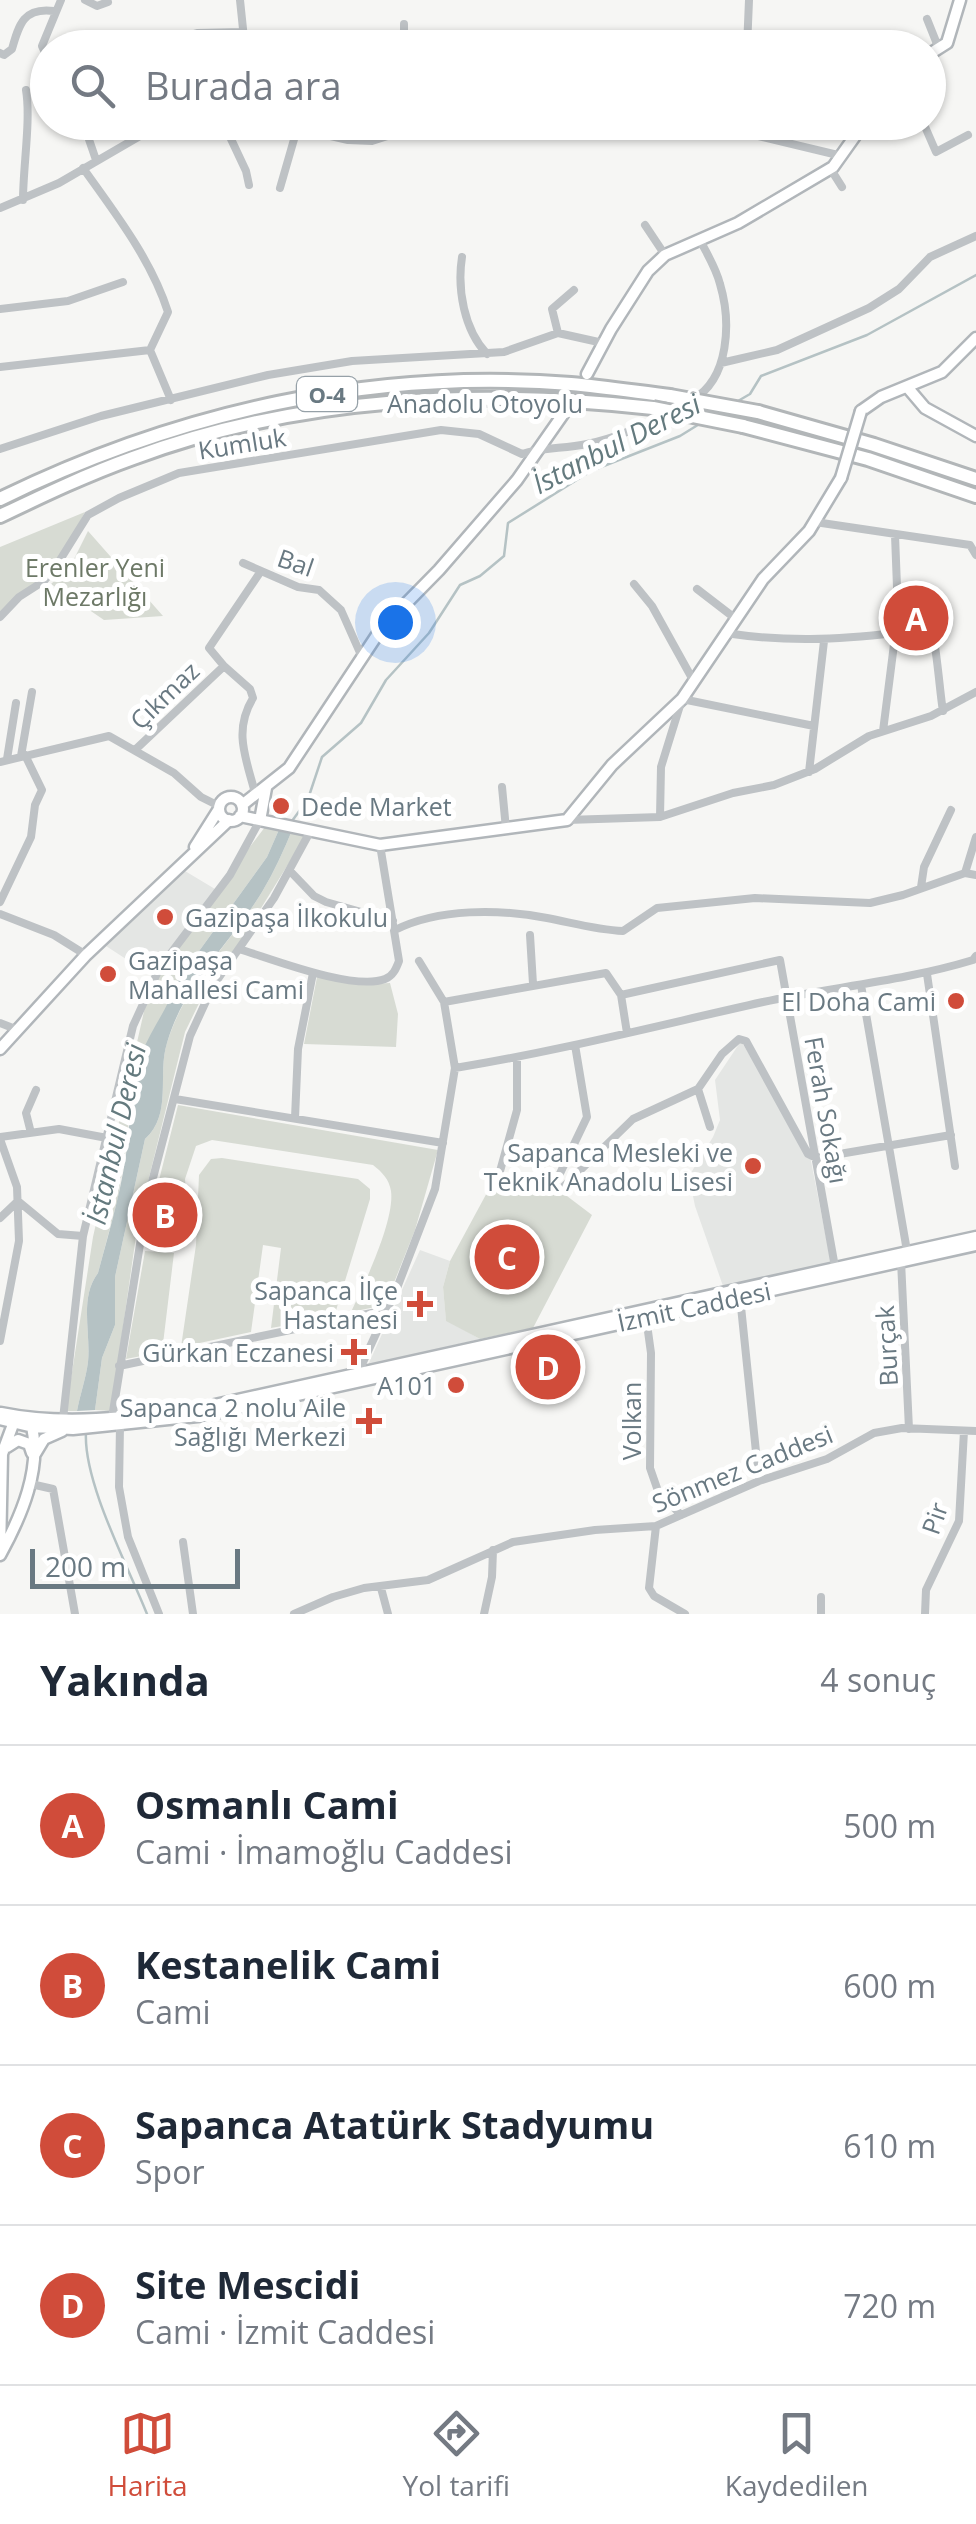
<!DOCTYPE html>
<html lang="tr">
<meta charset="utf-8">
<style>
:root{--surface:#fff;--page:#f2f2f3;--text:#1f2937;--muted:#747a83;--line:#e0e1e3;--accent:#d04c3a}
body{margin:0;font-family:"Open Sans",sans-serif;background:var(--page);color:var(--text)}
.scale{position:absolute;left:30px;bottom:25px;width:210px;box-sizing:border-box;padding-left:10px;border:5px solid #697982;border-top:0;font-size:28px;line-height:35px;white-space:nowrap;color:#697982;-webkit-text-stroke:8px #fff;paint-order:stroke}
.you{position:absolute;left:395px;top:622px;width:35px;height:35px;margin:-25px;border:8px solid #fff;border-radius:50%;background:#1a73e8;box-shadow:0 0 0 15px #1a73e833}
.badge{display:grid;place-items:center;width:65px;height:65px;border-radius:50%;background:var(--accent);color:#fff;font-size:32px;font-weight:700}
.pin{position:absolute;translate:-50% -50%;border:5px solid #fff;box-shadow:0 2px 10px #0006}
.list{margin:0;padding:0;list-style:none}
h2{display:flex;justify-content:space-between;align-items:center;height:130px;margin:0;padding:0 40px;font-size:42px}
h2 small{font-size:32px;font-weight:400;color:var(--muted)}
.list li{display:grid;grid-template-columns:65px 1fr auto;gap:30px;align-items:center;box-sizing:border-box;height:160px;padding:0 40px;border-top:2px solid var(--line)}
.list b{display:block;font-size:38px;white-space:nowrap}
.list p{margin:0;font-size:32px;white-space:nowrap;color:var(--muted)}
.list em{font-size:32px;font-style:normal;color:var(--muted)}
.icon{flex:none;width:55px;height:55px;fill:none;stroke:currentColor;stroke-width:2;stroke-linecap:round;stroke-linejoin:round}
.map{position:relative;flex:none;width:976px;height:1614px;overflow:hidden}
.search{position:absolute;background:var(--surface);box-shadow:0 2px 8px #0004;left:30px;right:30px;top:30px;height:110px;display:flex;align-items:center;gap:25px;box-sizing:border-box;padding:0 35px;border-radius:55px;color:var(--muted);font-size:38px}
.sheet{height:770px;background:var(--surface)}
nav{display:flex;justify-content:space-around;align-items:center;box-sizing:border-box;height:140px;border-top:2px solid var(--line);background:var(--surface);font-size:28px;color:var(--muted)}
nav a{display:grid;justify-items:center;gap:5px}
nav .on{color:var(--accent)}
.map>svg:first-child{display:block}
.built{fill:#e4e6e4}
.green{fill:#d7dbd3}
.water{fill:#b5c2c4}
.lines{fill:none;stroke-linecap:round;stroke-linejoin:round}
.stream{stroke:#b5c2c4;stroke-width:2.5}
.secondary-casing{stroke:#b1b6ba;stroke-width:15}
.highway-casing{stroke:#b2b6b8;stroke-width:18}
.street{stroke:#bec2c5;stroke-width:8}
.secondary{stroke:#fff;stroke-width:10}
.highway{stroke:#fff;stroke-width:12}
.secondary-bridge-casing{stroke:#b1b6ba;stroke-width:15;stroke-linecap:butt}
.highway-bridge-casing{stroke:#b2b6b8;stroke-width:18;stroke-linecap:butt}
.secondary-bridge{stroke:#fff;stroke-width:10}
.highway-bridge{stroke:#fff;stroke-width:12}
.poi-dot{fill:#d04c3a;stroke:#fff;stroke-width:4}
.labels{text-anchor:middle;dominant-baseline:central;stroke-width:10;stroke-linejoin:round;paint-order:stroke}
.shield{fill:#fff;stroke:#96a1a8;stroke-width:2.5}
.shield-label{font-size:22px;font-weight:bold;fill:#697982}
.street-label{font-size:25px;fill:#697982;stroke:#fff}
.park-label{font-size:25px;fill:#6d7967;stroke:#fff}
.poi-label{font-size:25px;fill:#697982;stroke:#fff;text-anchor:end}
.water-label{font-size:28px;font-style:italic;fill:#647a7e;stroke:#fff}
</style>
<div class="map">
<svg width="976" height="1614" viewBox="0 0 976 1614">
<rect width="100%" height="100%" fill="#f6f6f4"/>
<path class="built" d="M185 871 215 889 152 976 106 946Z
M741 1041 810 1156 831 1263 723 1286 695 1206 689 1176 713 1137 720 1120 715 1080Z
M420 1250 450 1261 443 1287 446 1320 480 1339 368 1365Z"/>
<path class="green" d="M85 512C60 561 43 579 0 612V547Z
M88 531 163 616 104 620 51 584 71 565Z
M281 825 267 857 176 983 129 1105 128 1136 118 1198 98 1273C79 1298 91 1333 88 1362 86 1378 80 1395 77 1411H66L93 1237 152 976 265 827Z
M293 828 308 832 242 939 205 991 185 1032 138 1222 111 1411 95 1410 102 1358 115 1325V1277L145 1139C173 1114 157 1073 167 1043 185 983 231 943 262 892 274 872 284 850 293 828Z
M317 977 371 984 390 983 398 1014 396 1047 304 1044Z
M178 1105 438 1150 415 1230 385 1305 351 1312C364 1285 395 1220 391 1191 389 1179 382 1172 373 1165L212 1140 196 1146 185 1179 186 1192 157 1188Z
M222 1158 358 1179 370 1189V1199L334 1317 271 1328 281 1248 263 1245 251 1332 181 1347 196 1245 199 1175 211 1159Z
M496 1176 559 1190 592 1215 533 1328 480 1339 446 1321 443 1287 450 1261Z
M145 1251 174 1253 162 1352 126 1359Z"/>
<path class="water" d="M281 825 293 828C284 850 274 872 262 892 231 943 184 983 167 1043 157 1074 173 1114 145 1139L115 1277V1325L102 1358 95 1410 77 1411C80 1395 86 1378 88 1362 91 1333 79 1298 98 1273 110 1228 124 1183 128 1137 131 1108 131 1080 142 1053 151 1029 168 1009 176 983L267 857Z"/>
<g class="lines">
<path class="stream" d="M738 401 750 394 761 376 867 335 976 275
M292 821 308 799 322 757 361 723 386 680 429 633 460 585 480 576 504 556 508 523 591 471 680 436 701 423
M86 1432C83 1482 128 1566 147 1614"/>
<g class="secondary-casing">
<path id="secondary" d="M928 55 947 43 960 0
M587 374 611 329 648 271 665 255 738 223 833 167 865 122
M908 388 925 408 976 436
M861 411 881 397 942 372 976 338
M219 809a12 12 0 1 1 24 0a12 12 0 1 1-24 0Z
M242 805 289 768 381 629 439 570 517 480 566 410
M261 815 266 788
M240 816 380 845 567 820 612 765 682 699 763 579 809 531 841 478
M195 847 219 809
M0 1049 86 955 229 820
M1 1413C69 1427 138 1416 206 1407L976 1237
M0 1419 33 1427 73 1429 207 1415 976 1245
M7 1447 18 1440 29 1444 32 1453
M35 1454 44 1439 62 1431
M0 1554 2 1454 15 1419
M0 1555C21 1517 43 1467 31 1423"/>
</g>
<g class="highway-casing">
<path id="highway" d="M758 412 874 445 976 479
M743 426 868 459 976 496
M0 499C178 412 373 368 571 384 604 387 637 392 670 396
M0 516C44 495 88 474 133 458 300 396 477 389 653 408"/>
</g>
<path class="street" d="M85 0 97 6 108 2
M240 0 245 48
M927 19 939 49
M404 24V48
M164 48 167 41 197 33 243 32
M747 48 749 0
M0 53 4 55 12 49C19 24 24 7 54 11
M48 59 42 46 61 0
M83 122 96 160
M223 122 246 171 249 185
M270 122 348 140 372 141 419 126 448 122
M700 122 842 156
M923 122 936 152 968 135
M83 168C115 213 151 259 168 312L150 350
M830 168 842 187
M280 188 297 129
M23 200C23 167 31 120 26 90
M0 208 59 183 164 122
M645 225 665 255
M462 257C457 289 464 330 487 354
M0 309 68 301 123 282
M558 333 552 309 574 290
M721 363 777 350 869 308 899 289 930 257 976 236
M0 367 150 350 171 400
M692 400C730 379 731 321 720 284 716 268 707 254 700 240
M0 449 101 416 268 375 352 361 504 352 558 333 603 343
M815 522 970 545 976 555
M243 563 298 587 319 590 341 610 361 655
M634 584 652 606 693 680
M697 589 736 619
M898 590C905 594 916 596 921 600 935 610 939 690 943 711
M0 617 19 597 44 581 55 568 88 515 119 498 179 473 441 430 479 434 522 454C543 447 564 449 587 444 616 438 644 426 671 412
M725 633C786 642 835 640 896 633
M224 666 250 689 253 698C233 731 246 758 255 793
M883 731 898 613 895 535
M135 750 224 666 209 648 261 571
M21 756 32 692
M7 759 16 703
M0 762 109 736 174 773 201 797 219 806
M809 772 824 641
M502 787 506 829
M660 817 661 767 682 699 814 726
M567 820 660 817 733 793 774 785 815 769 869 736 931 716 976 692
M290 871 314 896 326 902 393 921
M965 873 976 837
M921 887 924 867 951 810
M0 902 31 837 35 805 42 790 25 755
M0 914 54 935 86 955
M395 930C439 908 499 909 547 918 573 923 597 930 623 931L657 908 755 898 870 903 903 895 965 873 976 875
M530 935 533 984
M239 949C272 959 353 991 385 979 393 976 396 969 399 961L380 845
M927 974 955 1166
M861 985 907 1251
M621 995 780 960 835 1267
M444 1002 606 973 621 995 627 1033
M0 1023 18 1030
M517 1058V1110L497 1182 562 1188 633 1119 698 1089 722 1054 739 1039 746 1041 808 1154 816 1158 951 1135
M455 1068C559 1051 660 1025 763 1002 833 987 904 981 973 960L976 956
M698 1089 710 1127
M175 1099 443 1143
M295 1118 298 1049 313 973
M31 1133 26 1113 36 1090
M0 1137 59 1129 107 1138
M0 1139 17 1187 19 1241 0 1341
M553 1188 587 1117 575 1045
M18 1201 58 1234 83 1236
M0 1218 18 1201
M901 1261 909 1429
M740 1297 759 1481
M646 1317 651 1353 650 1468 658 1491 681 1515
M119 1366 386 1310
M358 1373 397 1288 435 1189 455 1068 444 1002 419 961
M112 1418 147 1201 190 1036 213 986 274 898 311 830
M63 1419 83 1236 133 1026 159 969 230 875 260 820
M120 1425 119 1487 128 1537 159 1614
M31 1484 53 1489 75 1614
M656 1526 649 1588 654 1596 685 1614
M183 1542 193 1614
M381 1588 388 1614
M821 1597V1614
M294 1614 333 1597 364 1588 428 1580 513 1542 595 1530 656 1526 759 1481 827 1459 874 1433 902 1428 976 1431
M484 1614 492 1577 493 1550
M925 1614 926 1590 959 1521 964 1431"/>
<use href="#secondary" class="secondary"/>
<use href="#highway" class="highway"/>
<g class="secondary-bridge-casing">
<path id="secondary-bridge" d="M841 478 861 411"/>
</g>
<g class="highway-bridge-casing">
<path id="highway-bridge" d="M670 396 758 412
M653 408 743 426"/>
</g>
<use href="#secondary-bridge" class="secondary-bridge"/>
<use href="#highway-bridge" class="highway-bridge"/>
</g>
<g class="poi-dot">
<circle cx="281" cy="806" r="10"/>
<circle cx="165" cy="917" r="10"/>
<circle cx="108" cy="974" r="10"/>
<circle cx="956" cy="1001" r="10"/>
<circle cx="753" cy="1166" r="10"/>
<path d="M415 1289h10v10h10v10h-10v10h-10v-10h-10v-10h10z"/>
<path d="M349 1337h10v10h10v10h-10v10h-10v-10h-10v-10h10z"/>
<circle cx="456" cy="1385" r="10"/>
<path d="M364 1406h10v10h10v10h-10v10h-10v-10h-10v-10h10z"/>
</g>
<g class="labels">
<rect class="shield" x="297" y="377" width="60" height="34" rx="8"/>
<g class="shield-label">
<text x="327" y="394">O-4</text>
</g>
<g class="street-label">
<text x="485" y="403">Anadolu Otoyolu</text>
<text transform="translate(242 443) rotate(-9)">Kumluk</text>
<text transform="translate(296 562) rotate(19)">Bal</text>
<text transform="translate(164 695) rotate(-44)">Çıkmaz</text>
<text transform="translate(827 1110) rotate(80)">Ferah Sokağı</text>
<text transform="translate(694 1306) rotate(-12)">İzmit Caddesi</text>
<text transform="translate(886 1346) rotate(-93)">Burçak</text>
<text transform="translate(631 1421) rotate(-90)">Volkan</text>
<text transform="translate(742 1468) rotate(-22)">Sönmez Caddesi</text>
<text transform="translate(934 1518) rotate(-71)">Pir</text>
</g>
<g class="park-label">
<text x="95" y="567">Erenler Yeni<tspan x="95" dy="29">Mezarlığı</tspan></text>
</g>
<g class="poi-label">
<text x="301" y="806" text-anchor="start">Dede Market</text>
<text x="185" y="917" text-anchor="start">Gazipaşa İlkokulu</text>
<text x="128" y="960" text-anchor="start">Gazipaşa<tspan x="128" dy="29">Mahallesi Cami</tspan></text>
<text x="936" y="1001">El Doha Cami</text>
<text x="733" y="1152">Sapanca Mesleki ve<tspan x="733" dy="29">Teknik Anadolu Lisesi</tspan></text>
<text x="398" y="1290">Sapanca İlçe<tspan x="398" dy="29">Hastanesi</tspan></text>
<text x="334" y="1352">Gürkan Eczanesi</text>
<text x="436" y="1385">A101</text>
<text x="346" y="1407">Sapanca 2 nolu Aile<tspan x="346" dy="29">Sağlığı Merkezi</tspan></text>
</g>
<g class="water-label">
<text transform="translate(616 443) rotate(-27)">İstanbul Deresi</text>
<text transform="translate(115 1134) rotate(-77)">İstanbul Deresi</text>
</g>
</g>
</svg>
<div class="scale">200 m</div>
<div class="you"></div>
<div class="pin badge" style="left:916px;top:618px">A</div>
<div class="pin badge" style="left:165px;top:1215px">B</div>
<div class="pin badge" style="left:507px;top:1257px">C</div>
<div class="pin badge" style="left:548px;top:1367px">D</div>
<div class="search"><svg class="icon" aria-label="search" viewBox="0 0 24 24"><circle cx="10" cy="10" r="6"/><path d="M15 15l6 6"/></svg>Burada ara</div>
</div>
<section class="sheet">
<h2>Yakında<small>4 sonuç</small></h2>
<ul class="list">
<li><span class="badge">A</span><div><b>Osmanlı Cami</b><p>Cami · İmamoğlu Caddesi</p></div><em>500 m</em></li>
<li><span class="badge">B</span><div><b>Kestanelik Cami</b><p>Cami</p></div><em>600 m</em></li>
<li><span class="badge">C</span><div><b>Sapanca Atatürk Stadyumu</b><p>Spor</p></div><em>610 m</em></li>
<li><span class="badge">D</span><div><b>Site Mescidi</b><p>Cami · İzmit Caddesi</p></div><em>720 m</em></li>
</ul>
</section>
<nav>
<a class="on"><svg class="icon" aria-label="map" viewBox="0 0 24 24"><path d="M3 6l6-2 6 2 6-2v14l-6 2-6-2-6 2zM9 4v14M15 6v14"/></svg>Harita</a>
<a><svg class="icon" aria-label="directions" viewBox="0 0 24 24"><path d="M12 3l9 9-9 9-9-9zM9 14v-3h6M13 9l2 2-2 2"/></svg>Yol tarifi</a>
<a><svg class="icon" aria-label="saved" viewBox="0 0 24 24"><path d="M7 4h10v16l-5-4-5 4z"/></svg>Kaydedilen</a>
</nav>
